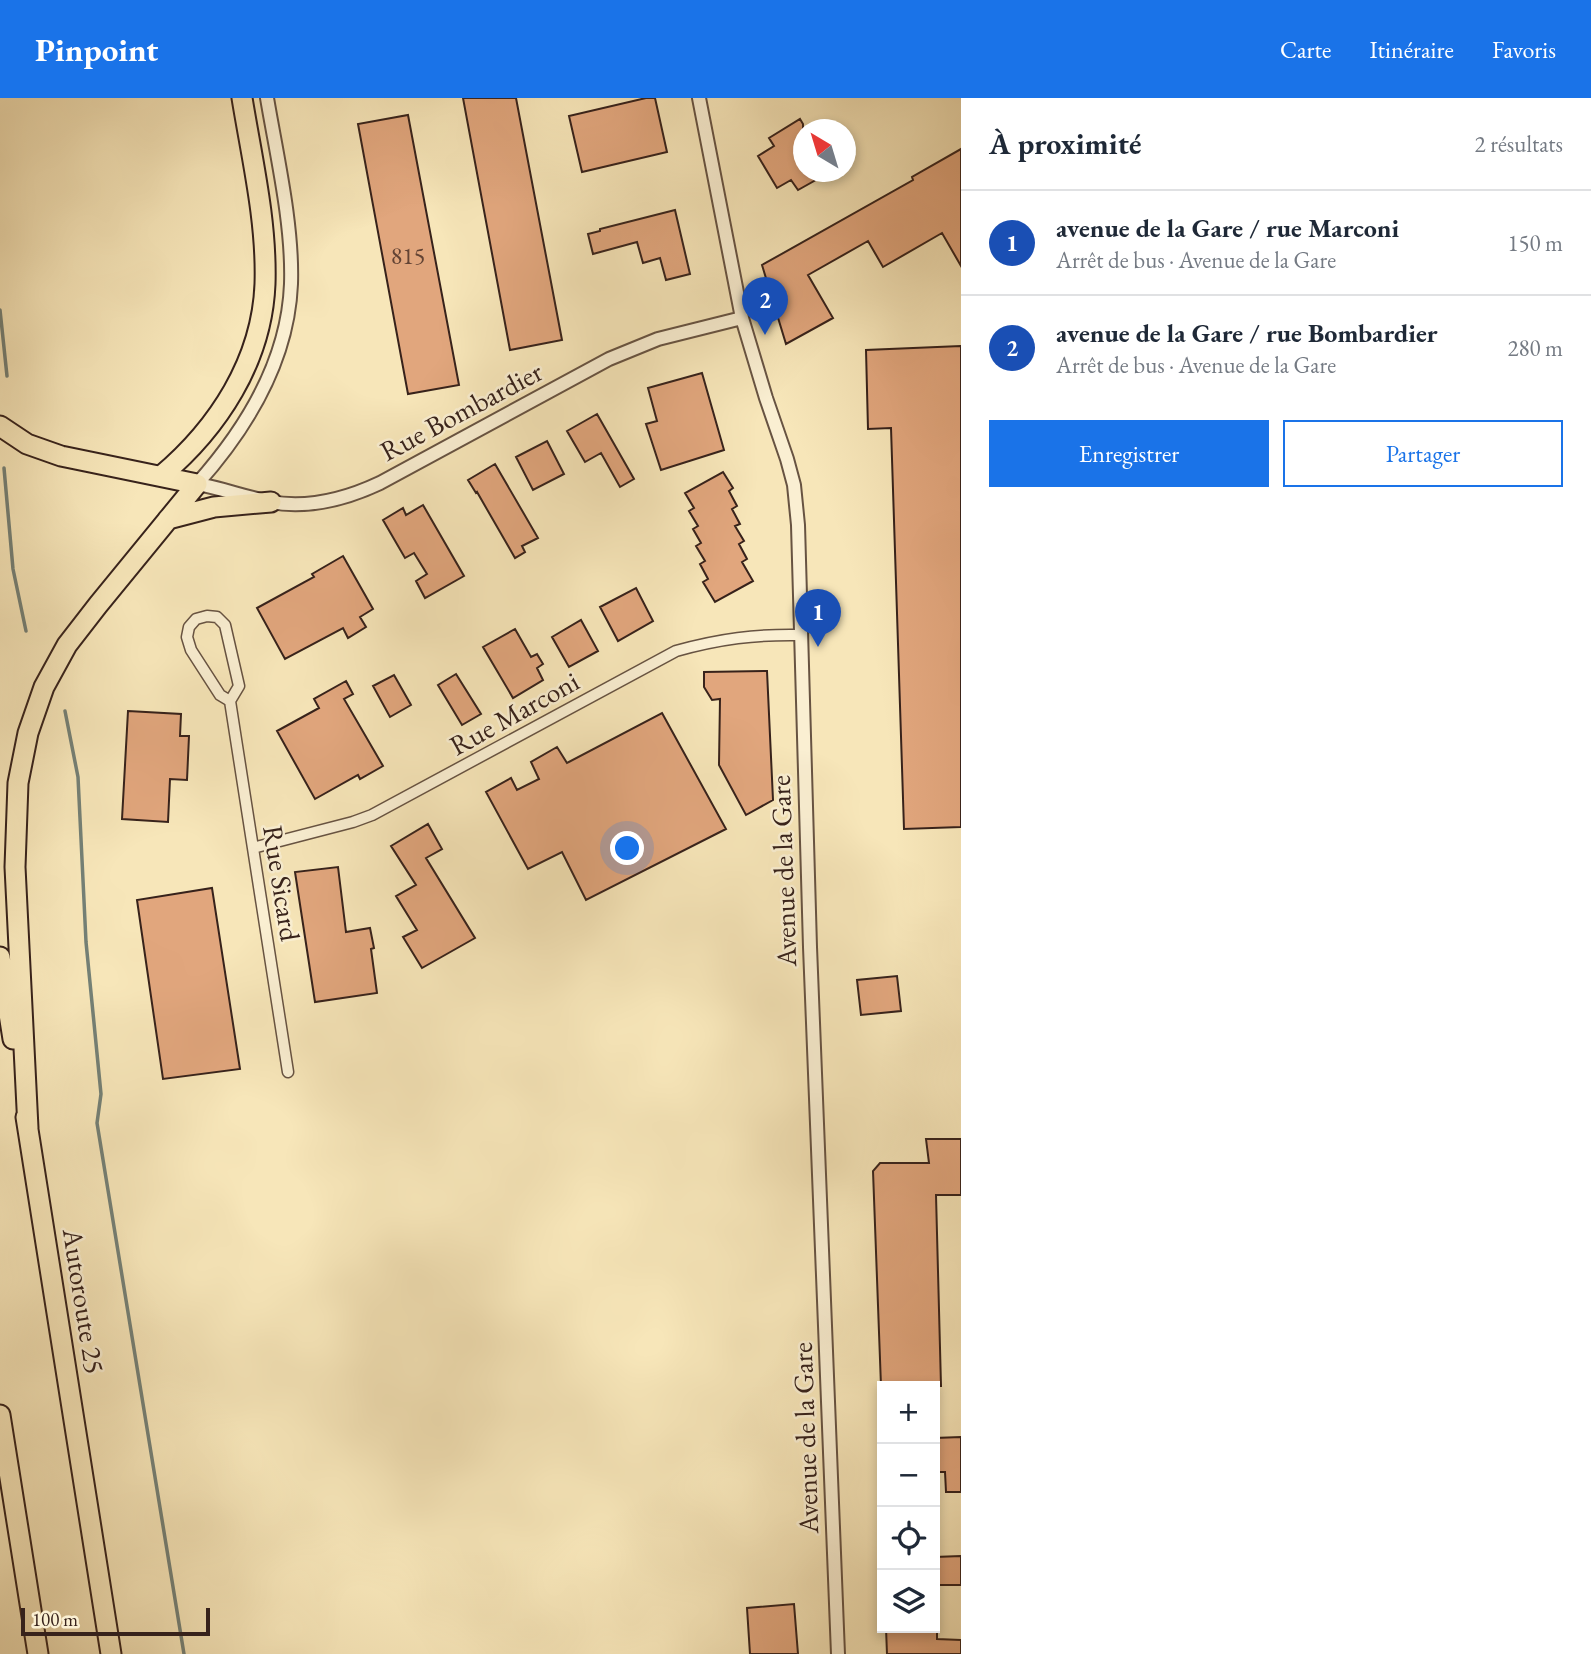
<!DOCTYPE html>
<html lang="fr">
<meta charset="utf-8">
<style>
:root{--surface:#fff;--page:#f6f6f7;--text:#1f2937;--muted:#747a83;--line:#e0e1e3;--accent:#1a73e8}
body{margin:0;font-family:"EB Garamond",serif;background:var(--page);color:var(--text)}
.controls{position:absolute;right:21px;bottom:21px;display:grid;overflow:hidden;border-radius:0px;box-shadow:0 4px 10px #0003}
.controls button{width:63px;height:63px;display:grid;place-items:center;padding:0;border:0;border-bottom:2px solid var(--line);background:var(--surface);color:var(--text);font:35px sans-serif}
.compass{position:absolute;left:793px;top:21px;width:63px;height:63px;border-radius:50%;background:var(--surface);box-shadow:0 4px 10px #0003;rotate:322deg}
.scale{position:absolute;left:21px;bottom:18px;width:189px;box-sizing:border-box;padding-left:7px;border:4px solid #37221b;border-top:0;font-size:19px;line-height:24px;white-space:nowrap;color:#37221b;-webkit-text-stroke:5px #faefd2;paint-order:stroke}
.you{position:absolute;left:628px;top:751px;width:24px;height:24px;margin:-18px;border:5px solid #fff;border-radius:50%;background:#1a73e8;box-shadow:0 0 0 10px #1a73e833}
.badge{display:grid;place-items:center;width:46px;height:46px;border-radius:50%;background:var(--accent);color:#fff;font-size:23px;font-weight:700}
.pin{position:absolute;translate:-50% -58px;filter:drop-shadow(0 2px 4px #0008)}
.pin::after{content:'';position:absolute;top:37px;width:24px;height:21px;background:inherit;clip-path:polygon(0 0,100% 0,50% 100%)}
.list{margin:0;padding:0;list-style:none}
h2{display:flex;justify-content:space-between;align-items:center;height:91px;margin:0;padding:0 28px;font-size:30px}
h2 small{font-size:23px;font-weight:400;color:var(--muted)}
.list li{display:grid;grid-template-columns:46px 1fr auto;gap:21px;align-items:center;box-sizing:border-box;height:105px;padding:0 28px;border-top:2px solid var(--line)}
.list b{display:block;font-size:26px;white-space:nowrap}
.list p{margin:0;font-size:23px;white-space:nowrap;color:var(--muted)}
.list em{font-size:23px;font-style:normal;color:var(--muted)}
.actions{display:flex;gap:14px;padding:21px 28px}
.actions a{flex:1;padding:16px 0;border:2px solid var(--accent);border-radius:0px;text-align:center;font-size:24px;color:var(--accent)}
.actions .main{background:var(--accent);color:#fff}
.icon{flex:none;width:38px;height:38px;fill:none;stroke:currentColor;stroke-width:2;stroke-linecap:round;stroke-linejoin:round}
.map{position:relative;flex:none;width:961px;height:1556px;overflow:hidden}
header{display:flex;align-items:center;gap:42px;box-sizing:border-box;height:98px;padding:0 35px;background:var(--accent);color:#fff}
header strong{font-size:33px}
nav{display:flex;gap:38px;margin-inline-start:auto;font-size:24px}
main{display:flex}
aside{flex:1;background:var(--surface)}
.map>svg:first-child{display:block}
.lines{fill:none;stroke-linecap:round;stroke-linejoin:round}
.stream{stroke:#748076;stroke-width:3.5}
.building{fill:#e1a67d;stroke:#37221b;stroke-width:2}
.minor-casing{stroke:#675342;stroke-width:13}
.tertiary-casing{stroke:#675342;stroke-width:16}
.motorway-casing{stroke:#37221b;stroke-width:23}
.minor{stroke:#faefd2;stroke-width:10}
.tertiary{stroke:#faefd2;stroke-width:12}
.motorway{stroke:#f7e6b9;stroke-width:19}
.labels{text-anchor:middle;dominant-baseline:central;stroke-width:5;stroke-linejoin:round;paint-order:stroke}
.number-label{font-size:24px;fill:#624334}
.street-label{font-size:28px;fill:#37221b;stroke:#faefd2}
</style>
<header>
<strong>Pinpoint</strong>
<nav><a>Carte</a><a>Itinéraire</a><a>Favoris</a></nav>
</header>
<main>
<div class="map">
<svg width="961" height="1556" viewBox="0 0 961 1556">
<rect width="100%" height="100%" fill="#f7e6b9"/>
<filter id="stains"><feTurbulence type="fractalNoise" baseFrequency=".00286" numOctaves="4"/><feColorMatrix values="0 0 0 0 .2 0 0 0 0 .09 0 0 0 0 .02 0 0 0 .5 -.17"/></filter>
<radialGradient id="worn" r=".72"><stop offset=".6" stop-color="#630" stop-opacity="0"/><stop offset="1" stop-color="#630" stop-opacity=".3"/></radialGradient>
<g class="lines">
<path class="stream" d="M0 212 7 278
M4 370 13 471 26 533
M65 613 78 679 86 844 101 996 97 1025 184 1556"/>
</g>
<path class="building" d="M463 0H516L562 242 510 252Z
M646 0H655L667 54 582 74 569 18Z
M408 17 459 287 408 296 358 26Z
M800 21 803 26V74H830L798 92 791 82 777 90 758 58 774 48 769 40Z
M961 51V168L942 135 883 169 868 143 808 177 833 220 786 246 762 167 913 82 912 79Z
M675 112 690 176 666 182 660 160 643 165 637 144 593 156 588 136 600 133V131Z
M961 248V729L904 731 891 330 868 331 866 252Z
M702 275 724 352 661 372 646 326 657 323 648 290Z
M597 316 634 381 620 389 601 355 585 364 567 333Z
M547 343 564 376 533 392 516 359Z
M495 366 538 440 522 448 525 454 515 460 477 394 476 395 468 382Z
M723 374 733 390 729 393 737 408 732 411 740 426 735 428 744 443 739 446 747 461 742 464 753 483 715 504 703 484 708 481 700 466 705 463 696 448 701 445 693 431 698 428 689 413 694 410 685 395Z
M423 407 464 478 425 500 416 483 427 476 414 455 405 460 383 422 403 410 406 417Z
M343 458 373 511 360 519 366 529 348 540 343 530 285 561 257 510 314 479 312 476Z
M636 490 653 523 618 543 600 509Z
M581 522 598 553 569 569 552 539Z
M515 531 531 559 537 556 543 566 537 570 543 582 513 600 483 549Z
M767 573 773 702 746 717 719 667 720 601 712 602 704 589V574Z
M456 576 481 616 462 627 438 587Z
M394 577 411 607 390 619 373 588Z
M346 583 353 596 344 601 383 668 360 681 358 677 315 701 277 633 319 610 314 601Z
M128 613 181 616 180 638H189L187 682 170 681 168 724 122 721Z
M662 615 726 731 586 802 562 754 528 771 486 694 511 680 517 692 539 681 531 664 557 649 567 665Z
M428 726 442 751 426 760 475 840 422 870 403 839 417 832 396 798 416 787 391 748Z
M338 769 346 834 370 830 374 850 371 851 377 895 315 904 295 774Z
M212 790 240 971 163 981 137 802Z
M897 878 901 913 861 917 857 882Z
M926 1041H961V1097H936L941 1288H881L873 1073 880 1065H929Z
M961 1339V1394H946L945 1374H935V1340Z
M961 1458V1487H935V1459Z
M794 1506 798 1556H750L747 1510Z
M886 1530H937V1541L961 1542V1556H887Z"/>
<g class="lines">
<g class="minor-casing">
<path id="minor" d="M230 603 220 597 191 552 187 539 189 529 196 521 207 518 217 519 225 527 239 588 230 603 288 974
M253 750 353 724 372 717 676 553C719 541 756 536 801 537"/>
</g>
<g class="tertiary-casing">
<path id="tertiary" d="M699 0 742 220 766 300 787 361 794 387 798 427 810 849 838 1556
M197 386C221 390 245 399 270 404 308 411 346 401 380 385L609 261 658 241 742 220
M197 386C247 330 288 263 291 186 293 127 277 59 267 0"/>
</g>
<g class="motorway-casing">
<path id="motorway" d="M0 328 27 346 61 358 197 386 98 507 67 547 44 589 28 635 18 685 15 769 28 1030
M161 378C218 330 262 263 265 186 267 124 252 61 242 0
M168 421 214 409 271 404
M0 859 13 941
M26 1019 111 1556
M0 1317 38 1556"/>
</g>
<use href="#minor" class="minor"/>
<use href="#tertiary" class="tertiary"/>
<use href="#motorway" class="motorway"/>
</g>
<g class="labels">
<g class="number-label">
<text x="408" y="157">815</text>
</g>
<g class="street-label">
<text transform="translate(461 313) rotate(-28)">Rue Bombardier</text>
<text transform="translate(514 615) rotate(-29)">Rue Marconi</text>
<text transform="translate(783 773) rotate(-92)">Avenue de la Gare</text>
<text transform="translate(282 785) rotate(81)">Rue Sicard</text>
<text transform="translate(84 1203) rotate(81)">Autoroute 25</text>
<text transform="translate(805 1340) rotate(-92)">Avenue de la Gare</text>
</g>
</g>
<rect width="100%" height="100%" filter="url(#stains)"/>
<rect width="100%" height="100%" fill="url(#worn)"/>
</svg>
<div class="controls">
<button>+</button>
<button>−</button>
<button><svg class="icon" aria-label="locate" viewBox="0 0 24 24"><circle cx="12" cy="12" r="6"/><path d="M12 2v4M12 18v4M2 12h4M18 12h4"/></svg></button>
<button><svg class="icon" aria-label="layers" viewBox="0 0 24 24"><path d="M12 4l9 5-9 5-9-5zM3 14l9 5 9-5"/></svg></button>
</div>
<svg class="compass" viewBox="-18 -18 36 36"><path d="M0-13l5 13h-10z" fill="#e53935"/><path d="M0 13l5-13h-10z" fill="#747a83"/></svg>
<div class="scale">100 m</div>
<div class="you"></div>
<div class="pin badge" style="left:818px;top:549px;background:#1a4fb4">1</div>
<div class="pin badge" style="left:765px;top:237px;background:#1a4fb4">2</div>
</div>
<aside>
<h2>À proximité<small>2 résultats</small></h2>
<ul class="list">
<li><span class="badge" style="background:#1a4fb4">1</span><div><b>avenue de la Gare / rue Marconi</b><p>Arrêt de bus · Avenue de la Gare</p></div><em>150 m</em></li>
<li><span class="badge" style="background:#1a4fb4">2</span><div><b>avenue de la Gare / rue Bombardier</b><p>Arrêt de bus · Avenue de la Gare</p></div><em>280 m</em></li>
</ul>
<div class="actions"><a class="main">Enregistrer</a><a>Partager</a></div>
</aside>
</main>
